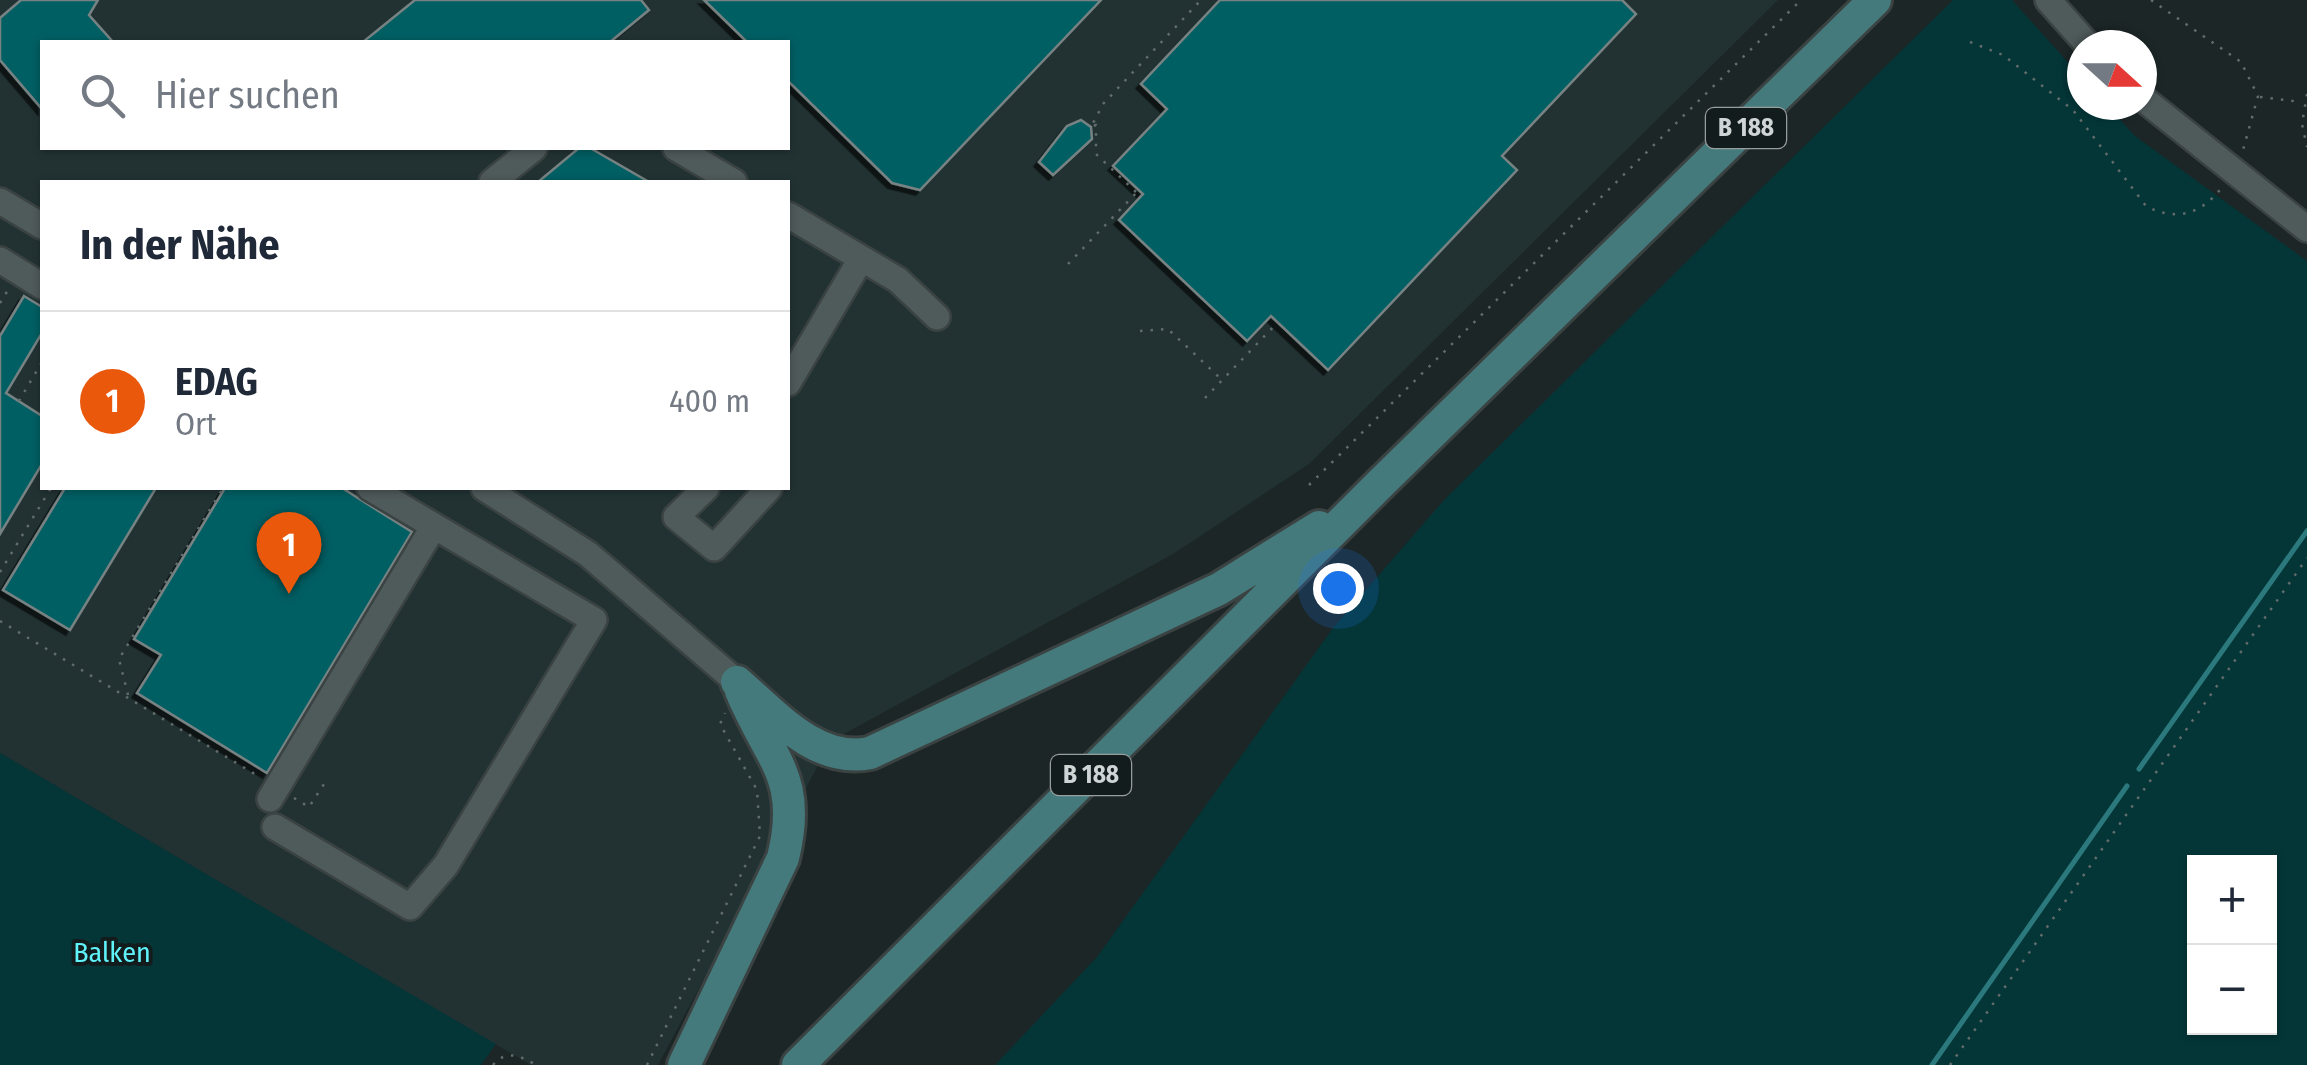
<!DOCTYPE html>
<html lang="de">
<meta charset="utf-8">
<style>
:root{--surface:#fff;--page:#f2f2f3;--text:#1f2937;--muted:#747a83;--line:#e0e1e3;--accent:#ea580c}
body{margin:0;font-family:"Fira Sans Condensed",sans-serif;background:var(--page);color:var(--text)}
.controls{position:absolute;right:30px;bottom:30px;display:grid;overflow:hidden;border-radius:0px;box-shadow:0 2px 8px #0004}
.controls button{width:90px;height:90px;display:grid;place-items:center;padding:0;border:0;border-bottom:2px solid var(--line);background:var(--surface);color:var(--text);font:50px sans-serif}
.compass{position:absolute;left:2067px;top:30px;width:90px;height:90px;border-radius:50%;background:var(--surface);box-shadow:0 2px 8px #0004;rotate:111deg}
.you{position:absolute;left:1338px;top:588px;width:35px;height:35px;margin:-25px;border:8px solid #fff;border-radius:50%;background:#1a73e8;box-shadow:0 0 0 15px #1a73e833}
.badge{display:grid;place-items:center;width:65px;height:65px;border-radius:50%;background:var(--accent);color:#fff;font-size:32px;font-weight:700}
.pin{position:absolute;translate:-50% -82px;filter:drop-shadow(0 2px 5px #0008)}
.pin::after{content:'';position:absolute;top:52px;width:35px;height:30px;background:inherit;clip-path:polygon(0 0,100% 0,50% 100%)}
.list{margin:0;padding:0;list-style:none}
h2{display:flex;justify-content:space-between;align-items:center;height:130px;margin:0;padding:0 40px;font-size:42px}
h2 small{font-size:32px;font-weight:400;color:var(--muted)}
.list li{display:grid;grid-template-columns:65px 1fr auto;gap:30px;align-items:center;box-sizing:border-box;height:180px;padding:0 40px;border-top:2px solid var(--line)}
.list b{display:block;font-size:38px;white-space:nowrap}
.list p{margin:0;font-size:32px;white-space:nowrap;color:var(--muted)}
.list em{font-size:32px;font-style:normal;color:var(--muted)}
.icon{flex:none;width:55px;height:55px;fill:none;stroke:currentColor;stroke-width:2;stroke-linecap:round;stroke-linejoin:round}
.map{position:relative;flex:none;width:2307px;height:1065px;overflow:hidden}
.search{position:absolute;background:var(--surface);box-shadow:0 2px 8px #0004;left:40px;top:40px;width:750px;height:110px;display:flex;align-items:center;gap:25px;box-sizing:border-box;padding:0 35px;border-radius:0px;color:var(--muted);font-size:38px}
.panel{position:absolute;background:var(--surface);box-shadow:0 2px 8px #0004;left:40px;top:180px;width:750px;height:310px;border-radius:0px}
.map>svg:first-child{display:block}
.built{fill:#223233;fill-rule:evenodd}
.green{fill:#043638;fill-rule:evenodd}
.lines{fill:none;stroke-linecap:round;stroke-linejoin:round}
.stream{stroke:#2b797d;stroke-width:5}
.building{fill:#005e63;stroke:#778283;stroke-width:2.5;filter:url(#shadow)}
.minor-casing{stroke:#3a4242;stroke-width:30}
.major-casing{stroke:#3a4242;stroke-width:38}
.path{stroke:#636c6c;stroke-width:2.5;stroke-dasharray:2.5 8;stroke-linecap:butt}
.minor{stroke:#4f5a5a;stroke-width:25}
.major{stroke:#457a7d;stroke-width:32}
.labels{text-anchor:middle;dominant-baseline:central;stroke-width:8;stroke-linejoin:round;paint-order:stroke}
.shield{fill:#131c1c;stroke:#979e9e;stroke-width:2.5}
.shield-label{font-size:25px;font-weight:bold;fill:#cfd5d5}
.park-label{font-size:28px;fill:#5ff2f9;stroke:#131c1c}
</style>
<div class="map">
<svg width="2307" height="1065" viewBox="0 0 2307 1065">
<defs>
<filter id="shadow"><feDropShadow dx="-4.5" dy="4.5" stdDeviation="0" flood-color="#0009"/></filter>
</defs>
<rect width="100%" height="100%" fill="#1c2626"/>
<path class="built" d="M0 0H1778L1309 464 1173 554 831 741 658 1065H531L0 753ZM42 42H788V148H42ZM42 182H788V488H42Z"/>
<path class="green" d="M1953 0H2012L2082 78V105H2107L2135 136 2307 261V1065H995L1097 957 1333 628 1444 500ZM2194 862H2270V1028H2194Z
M0 753 496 1044 481 1065H0Z"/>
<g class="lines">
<path class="stream" d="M2139 769 2307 531
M1932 1065 2127 786"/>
</g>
<path class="building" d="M21 0H98L89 15 113 42H42V109L0 60V18Z
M415 0H641L649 10 610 42H363Z
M704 0H1101L920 190 892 183 788 81V42H747Z
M1220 0H1622L1636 14 1502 156 1517 170 1328 370 1271 316 1247 341 1119 220 1143 194 1113 166 1167 109 1141 84Z
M1081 120 1091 127 1092 139 1053 175 1039 162 1067 126Z
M579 148H590L649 182H538Z
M24 296 42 307V333L6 393 42 416V464L0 534V336Z
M65 488H156L70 630 3 590Z
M225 488H342L412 532 267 773 137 693 161 655 134 639Z"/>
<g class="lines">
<g class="minor-casing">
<path id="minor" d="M2048 0 2088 45
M2142 98 2307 229
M676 148 734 182
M492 182 534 148
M0 201 42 226
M788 215 898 280 937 317
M0 260 42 286
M788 383 861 259
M484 488 588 554 737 682
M706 488 676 517 714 548 769 488
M270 799 434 526 370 488
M275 827 410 907 446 865 594 620 434 526"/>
</g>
<g class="major-casing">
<path id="major" d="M737 682C775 715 817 764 870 753L1219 589 1319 527
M684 1065 783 858C803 776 770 761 741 691
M798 1065 1381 483 1875 0"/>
</g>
<path class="path" d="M2151 0 2241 62 2258 96 2243 150
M1970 42 2003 55 2073 110 2146 206C2176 222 2202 214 2222 187
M2307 94 2302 124 2307 147
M2260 97 2301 102
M1136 192 1096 154V125L1091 127 1103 104 1201 0
M1068 264 1139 190
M0 303 8 290
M1140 331 1168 329 1221 379
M1205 398 1278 322
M19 401 42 362
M1309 485 1801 0
M0 572 51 488
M0 621 258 776
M128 695 119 659 223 488
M294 798 309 807 326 781
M493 1065C506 1049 521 1056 536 1065
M647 1065 760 836 757 790 720 724 725 713
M1950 1065 2307 558"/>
<use href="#minor" class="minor"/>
<use href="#major" class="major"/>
</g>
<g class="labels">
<g class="shield">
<rect x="1706" y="108" width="80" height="40" rx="8"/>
<rect x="1051" y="755" width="80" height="40" rx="8"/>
</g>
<g class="shield-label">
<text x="1746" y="128">B 188</text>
<text x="1091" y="775">B 188</text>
</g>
<g class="park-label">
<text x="112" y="952">Balken</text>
</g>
</g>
</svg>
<div class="controls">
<button>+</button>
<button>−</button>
</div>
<svg class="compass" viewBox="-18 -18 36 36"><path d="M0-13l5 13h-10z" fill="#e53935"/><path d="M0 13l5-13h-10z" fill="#747a83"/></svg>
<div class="you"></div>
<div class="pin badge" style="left:289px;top:594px">1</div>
<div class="search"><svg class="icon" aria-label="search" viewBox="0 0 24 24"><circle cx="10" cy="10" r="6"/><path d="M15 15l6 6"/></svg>Hier suchen</div>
<section class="panel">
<h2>In der Nähe<small></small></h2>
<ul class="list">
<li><span class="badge">1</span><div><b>EDAG</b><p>Ort</p></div><em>400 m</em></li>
</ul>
</section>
</div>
